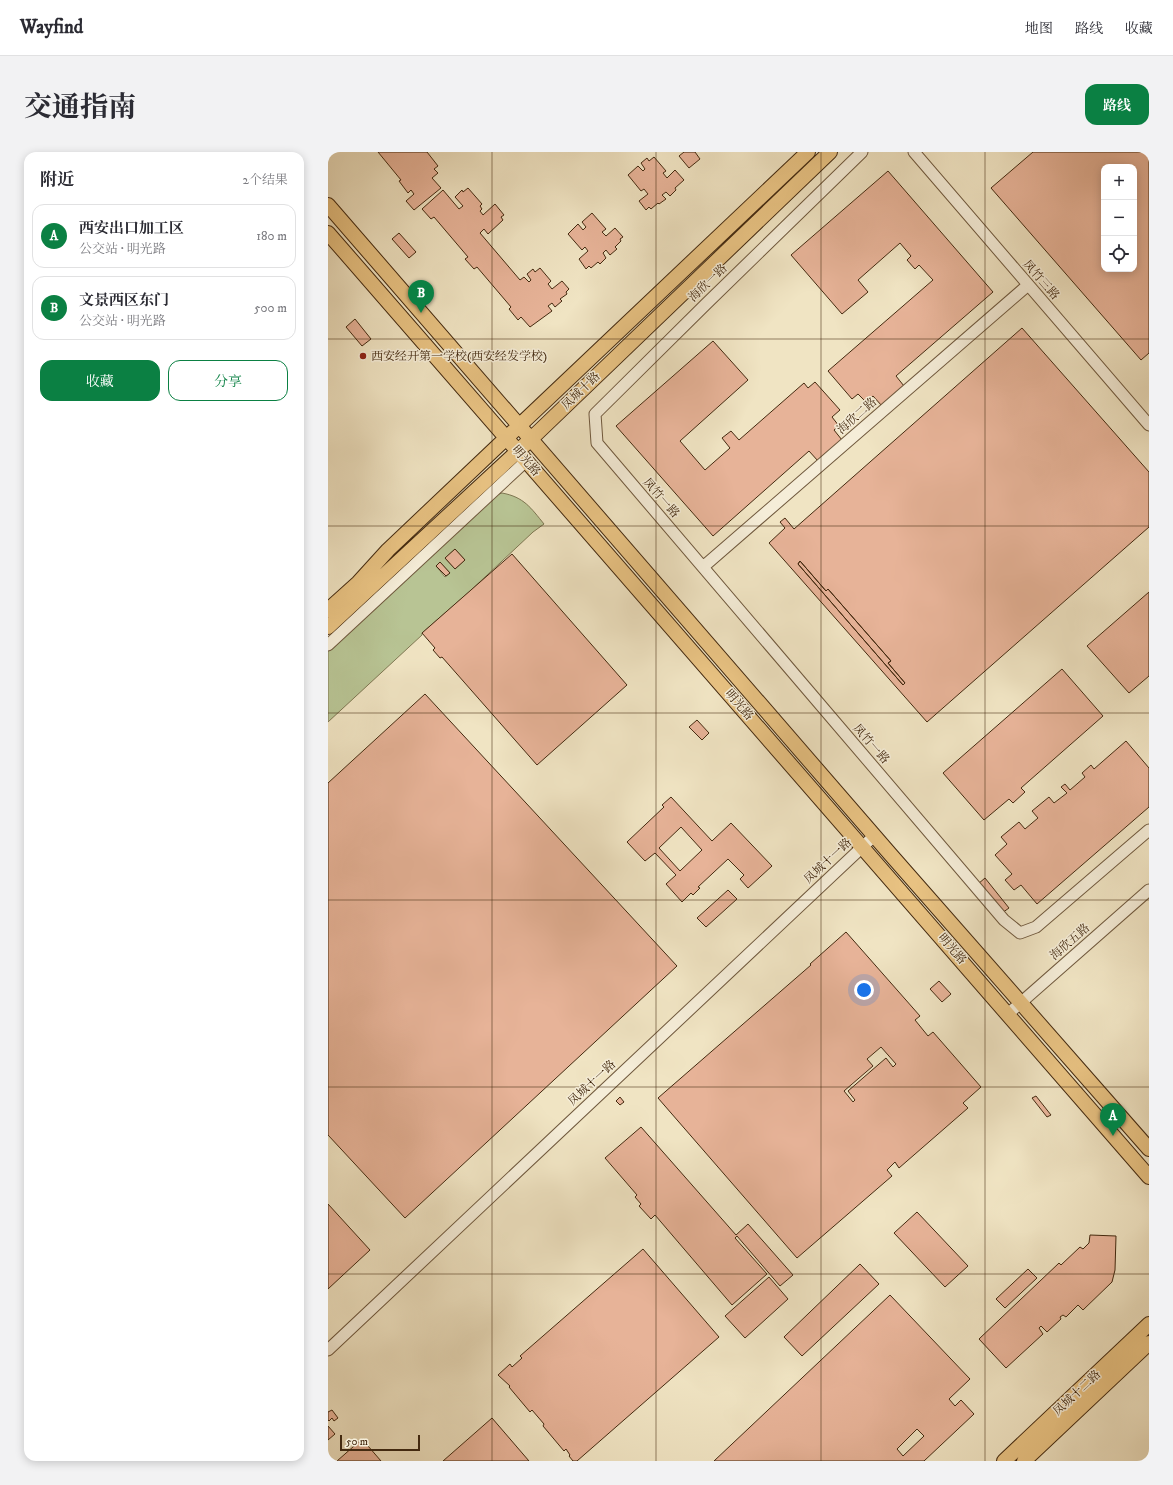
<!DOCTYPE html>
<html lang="zh">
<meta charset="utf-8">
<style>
:root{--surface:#fff;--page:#f2f2f3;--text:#2b2b33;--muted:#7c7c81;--line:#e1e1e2;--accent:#0b8043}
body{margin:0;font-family:"IM FELL DW Pica","Noto Serif SC",serif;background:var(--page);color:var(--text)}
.controls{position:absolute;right:12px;top:12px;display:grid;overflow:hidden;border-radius:8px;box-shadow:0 2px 10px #0003}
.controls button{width:36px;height:36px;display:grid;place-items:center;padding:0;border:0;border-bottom:1px solid var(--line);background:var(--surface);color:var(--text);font:20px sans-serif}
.scale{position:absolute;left:12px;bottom:10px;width:80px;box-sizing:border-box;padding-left:4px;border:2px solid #442a10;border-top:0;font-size:11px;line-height:14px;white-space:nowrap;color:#442a10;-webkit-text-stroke:3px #f5edd8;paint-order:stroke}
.you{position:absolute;left:536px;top:838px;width:14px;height:14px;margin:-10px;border:3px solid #fff;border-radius:50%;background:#1a73e8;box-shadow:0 0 0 6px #1a73e833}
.badge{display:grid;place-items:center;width:26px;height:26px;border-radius:50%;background:var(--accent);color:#fff;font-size:13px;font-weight:700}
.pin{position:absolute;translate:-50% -33px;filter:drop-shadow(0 1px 2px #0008)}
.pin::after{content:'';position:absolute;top:21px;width:14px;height:12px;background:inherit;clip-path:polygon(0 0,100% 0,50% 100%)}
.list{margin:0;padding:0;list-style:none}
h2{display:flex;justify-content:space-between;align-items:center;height:52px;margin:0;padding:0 16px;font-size:17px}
h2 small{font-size:13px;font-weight:400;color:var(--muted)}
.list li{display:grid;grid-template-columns:26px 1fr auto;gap:12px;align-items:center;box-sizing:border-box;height:64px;margin:0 8px 8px;padding:0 8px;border:1px solid var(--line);border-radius:12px}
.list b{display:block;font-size:15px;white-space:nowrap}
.list p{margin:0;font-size:13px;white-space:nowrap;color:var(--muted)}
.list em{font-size:13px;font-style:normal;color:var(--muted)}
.actions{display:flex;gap:8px;padding:12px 16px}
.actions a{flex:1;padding:9px 0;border:1px solid var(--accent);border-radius:12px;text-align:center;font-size:14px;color:var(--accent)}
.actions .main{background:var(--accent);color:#fff}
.icon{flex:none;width:22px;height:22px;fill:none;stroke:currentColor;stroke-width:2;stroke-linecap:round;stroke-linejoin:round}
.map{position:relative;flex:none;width:821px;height:1309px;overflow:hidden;border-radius:12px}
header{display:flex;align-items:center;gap:24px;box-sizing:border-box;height:56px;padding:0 20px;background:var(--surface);border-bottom:1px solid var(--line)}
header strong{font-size:19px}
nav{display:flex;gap:22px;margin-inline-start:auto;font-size:14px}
.intro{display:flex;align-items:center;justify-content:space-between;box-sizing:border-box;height:96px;padding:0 24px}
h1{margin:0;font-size:28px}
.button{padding:10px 18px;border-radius:12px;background:var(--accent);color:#fff;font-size:14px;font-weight:700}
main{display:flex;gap:24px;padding:0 24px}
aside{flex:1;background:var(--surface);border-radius:12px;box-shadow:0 2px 10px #0003}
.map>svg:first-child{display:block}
.green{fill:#b8c494;stroke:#7e7752;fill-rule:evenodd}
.building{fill:#e7b398;stroke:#442a10;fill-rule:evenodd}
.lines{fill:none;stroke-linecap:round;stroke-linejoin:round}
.minor-casing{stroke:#6f583d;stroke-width:13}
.major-casing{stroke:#442a10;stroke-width:16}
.minor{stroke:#f5edd8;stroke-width:11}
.major{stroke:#e8c282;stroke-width:14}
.grid{fill:none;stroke:#442a10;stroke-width:1;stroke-opacity:0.55}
.poi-dot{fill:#8f2418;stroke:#f5edd8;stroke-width:1.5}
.labels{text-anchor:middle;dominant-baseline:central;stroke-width:3;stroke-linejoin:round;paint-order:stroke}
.street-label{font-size:12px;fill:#442a10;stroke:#f5edd8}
.poi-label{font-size:12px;fill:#442a10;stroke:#f5edd8;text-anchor:start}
</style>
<header>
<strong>Wayfind</strong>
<nav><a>地图</a><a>路线</a><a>收藏</a></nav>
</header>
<div class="intro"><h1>交通指南</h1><a class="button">路线</a></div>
<main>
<aside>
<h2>附近<small>2个结果</small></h2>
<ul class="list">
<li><span class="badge">A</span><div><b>西安出口加工区</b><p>公交站 · 明光路</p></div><em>180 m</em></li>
<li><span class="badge">B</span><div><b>文景西区东门</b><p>公交站 · 明光路</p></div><em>500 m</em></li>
</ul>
<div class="actions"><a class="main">收藏</a><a>分享</a></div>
</aside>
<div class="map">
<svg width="821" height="1309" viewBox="0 0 821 1309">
<rect width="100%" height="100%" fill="#f0e4c3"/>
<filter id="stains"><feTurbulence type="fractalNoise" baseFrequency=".005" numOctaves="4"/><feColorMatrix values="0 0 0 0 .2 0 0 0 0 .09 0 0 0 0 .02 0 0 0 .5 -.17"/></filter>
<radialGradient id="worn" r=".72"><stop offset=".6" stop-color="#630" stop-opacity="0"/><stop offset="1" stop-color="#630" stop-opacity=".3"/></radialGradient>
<path class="green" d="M174 341C196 345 203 356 216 372L205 380 141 440 94 481V483L0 570V497L168 343ZM127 397 137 408 127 417 117 406ZM112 410 122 421 117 425 108 414Z"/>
<path class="building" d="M50 0H99L110 14 106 17 110 21 104 26 113 36 86 58 78 49 86 42 83 38 80 41 71 29 73 28Z
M356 0H367L372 7 361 16 351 4Z
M705 0H821V201L813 208 663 36ZM776 15H806V117H776Z
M326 5 338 19 335 21 339 26 347 18 356 28 347 36 348 38 342 44 338 40 334 43 338 47 331 52 330 51 323 57 321 55 318 58 311 49 320 42 316 37 313 39 300 23 310 14 315 19 317 17 313 11 319 6 321 9Z
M560 19 665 140 568 224 576 234 554 254 545 244 538 250 530 242 524 247 500 219 605 128 591 113 587 117 579 108 583 104 572 91 530 128 540 140 514 162 463 103Z
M140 36 154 52 152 54 154 57 152 59 155 63 167 52 176 63 173 65 175 68 160 82 156 77 152 81 192 128 196 125 201 130 203 128 199 122 205 117 207 120 212 116 223 129 220 132 224 137 234 129 241 137 238 140 239 142 232 147 234 149 227 155 224 151 220 154 224 159 202 175 193 165 190 168 181 157 183 155 149 115 146 117 137 107 140 105 106 65 103 67 94 57 115 38 131 57 135 54 127 45 134 38 135 40Z
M264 61 278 77 274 80 278 84 287 76 295 85 292 87 293 89 287 95 289 97 282 103 278 98 275 101 278 106 272 112 270 110 263 116 261 114 258 117 251 107 260 99 257 95 254 98 240 82 250 72 255 78 258 75 254 70Z
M71 81 88 100 81 106 64 87Z
M27 167 43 187 34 194 18 175Z
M694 176 821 320V375L599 570 441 391 457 376 452 370 457 366 466 377ZM472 409 498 439 500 437 563 509 560 511 577 531 575 533 470 412Z
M385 189 420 228 352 289 377 318 402 296 394 286 403 279 411 288 476 231 480 236 487 230 512 258 504 265 511 274 506 278 514 288 490 309 481 299 385 384 288 274Z
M127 397 137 408 127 417 117 406Z
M184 402 299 533 209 613 114 505 112 506 105 498 107 496 94 481Z
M472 409 498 439 500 437 563 509 560 511 577 531 575 533 470 412Z
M112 410 122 421 118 424 108 414Z
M821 440V524L801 541 759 494Z
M734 517 775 564 693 636 697 640 685 651 681 647 656 668 615 621Z
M97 542 349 814 77 1066 0 983V631Z
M369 568 381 581 374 588 361 575Z
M798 589 821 616V655L709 752 693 733 686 738 677 728 684 722 667 703 679 692 673 685 691 670 697 677 710 666 704 659 721 645 726 651 739 641 733 635 737 632 742 638 757 625 754 621 763 613 766 617Z
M343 645 384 689 403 671 444 714 420 736 412 727 416 723 400 707 370 735 372 736 365 743 363 741 354 750 338 732 348 723 327 701 317 709 299 690 336 655 334 653ZM353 675 374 698 352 719 331 696Z
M657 726 681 756 674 761 650 732Z
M400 738 409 747 378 775 369 766Z
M518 780 592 864 587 868 600 884 605 880 653 935 635 951 640 956 571 1016 567 1010 559 1018 564 1024 469 1106 330 946 483 813 482 812ZM553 895 568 912 565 915 558 906 520 939 527 948 525 950 516 939 545 914 539 907Z
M611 829 623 842 614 850 602 837Z
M708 944 723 963 719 965 704 946Z
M292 945 296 950 292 953 288 949Z
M313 975 408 1083 420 1072 465 1123 452 1134 409 1084 407 1086 439 1122 404 1153 327 1063 323 1067 311 1054 313 1052 307 1045 309 1043 277 1006Z
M0 1052 42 1098 0 1137Z
M589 1060 640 1114 617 1135 566 1081Z
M762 1083 788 1084 787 1118 784 1130 755 1158 750 1153 738 1165 735 1163 732 1165 733 1167 719 1180 713 1174 711 1176 715 1182 678 1216 651 1187 731 1111 733 1113 752 1095 755 1097 761 1091Z
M315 1097 391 1185 249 1309H245L241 1304 242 1303 238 1297 236 1299 215 1274 216 1272 204 1258 202 1260 181 1235 182 1234 170 1223 182 1212 184 1215 194 1206 192 1204Z
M532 1112 551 1132 474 1204 456 1185Z
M700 1117 709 1126 677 1156 668 1147Z
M441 1125 460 1147 417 1186 397 1164Z
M562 1143 642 1227 621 1247 627 1254 633 1248 646 1262 596 1309H386ZM589 1277 596 1284 575 1304 569 1297Z
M4 1258 10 1266 6 1269 4 1266 1 1269 0 1268V1260Z
M164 1266 201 1309H115Z
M0 1274 7 1282 0 1288Z
M34 1287 53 1309H9Z"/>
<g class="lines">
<g class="minor-casing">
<path id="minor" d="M534 0 378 152 267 262 269 291 676 768 692 781 708 775 821 678
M586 0 821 273
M375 415 700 133
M0 493 198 309
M680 862 821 738
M0 1198 546 684"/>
</g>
<g class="major-casing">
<path id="major" d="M0 53 563 703 821 997
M0 81 821 1025
M0 458 30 431 60 398 480 0
M0 475 203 287 502 0
M676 1309 821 1172
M696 1309 821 1191"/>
</g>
<use href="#minor" class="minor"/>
<use href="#major" class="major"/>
</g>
<path class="grid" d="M164 0V1309M328 0V1309M493 0V1309M657 0V1309M0 187H821M0 374H821M0 561H821M0 748H821M0 935H821M0 1122H821"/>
<circle class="poi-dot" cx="35" cy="204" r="4"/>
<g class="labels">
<g class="street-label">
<text transform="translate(713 128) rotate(49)">凤竹三路</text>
<text transform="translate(380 131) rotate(-44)">海欣一路</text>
<text transform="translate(253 239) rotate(-44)">凤城十路</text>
<text transform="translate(529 264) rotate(-41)">海欣二路</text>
<text transform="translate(198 309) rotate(49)">明光路</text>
<text transform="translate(333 346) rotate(49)">凤竹一路</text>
<text transform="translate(411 553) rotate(49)">明光路</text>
<text transform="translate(543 592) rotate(49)">凤竹一路</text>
<text transform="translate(500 709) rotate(-43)">凤城十一路</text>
<text transform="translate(742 790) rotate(-41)">海欣五路</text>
<text transform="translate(624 797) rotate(49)">明光路</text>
<text transform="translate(264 931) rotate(-43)">凤城十一路</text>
<text transform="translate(749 1241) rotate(-43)">凤城十二路</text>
</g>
<g class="poi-label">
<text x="43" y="204">西安经开第一学校(西安经发学校)</text>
</g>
</g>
<rect width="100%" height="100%" filter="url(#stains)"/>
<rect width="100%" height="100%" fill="url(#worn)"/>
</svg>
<div class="controls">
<button>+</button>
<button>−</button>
<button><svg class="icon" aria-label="locate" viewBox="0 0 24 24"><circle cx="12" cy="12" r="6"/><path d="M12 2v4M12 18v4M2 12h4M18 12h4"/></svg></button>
</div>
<div class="scale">50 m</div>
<div class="you"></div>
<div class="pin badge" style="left:785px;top:984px">A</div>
<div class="pin badge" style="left:93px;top:161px">B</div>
</div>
</main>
